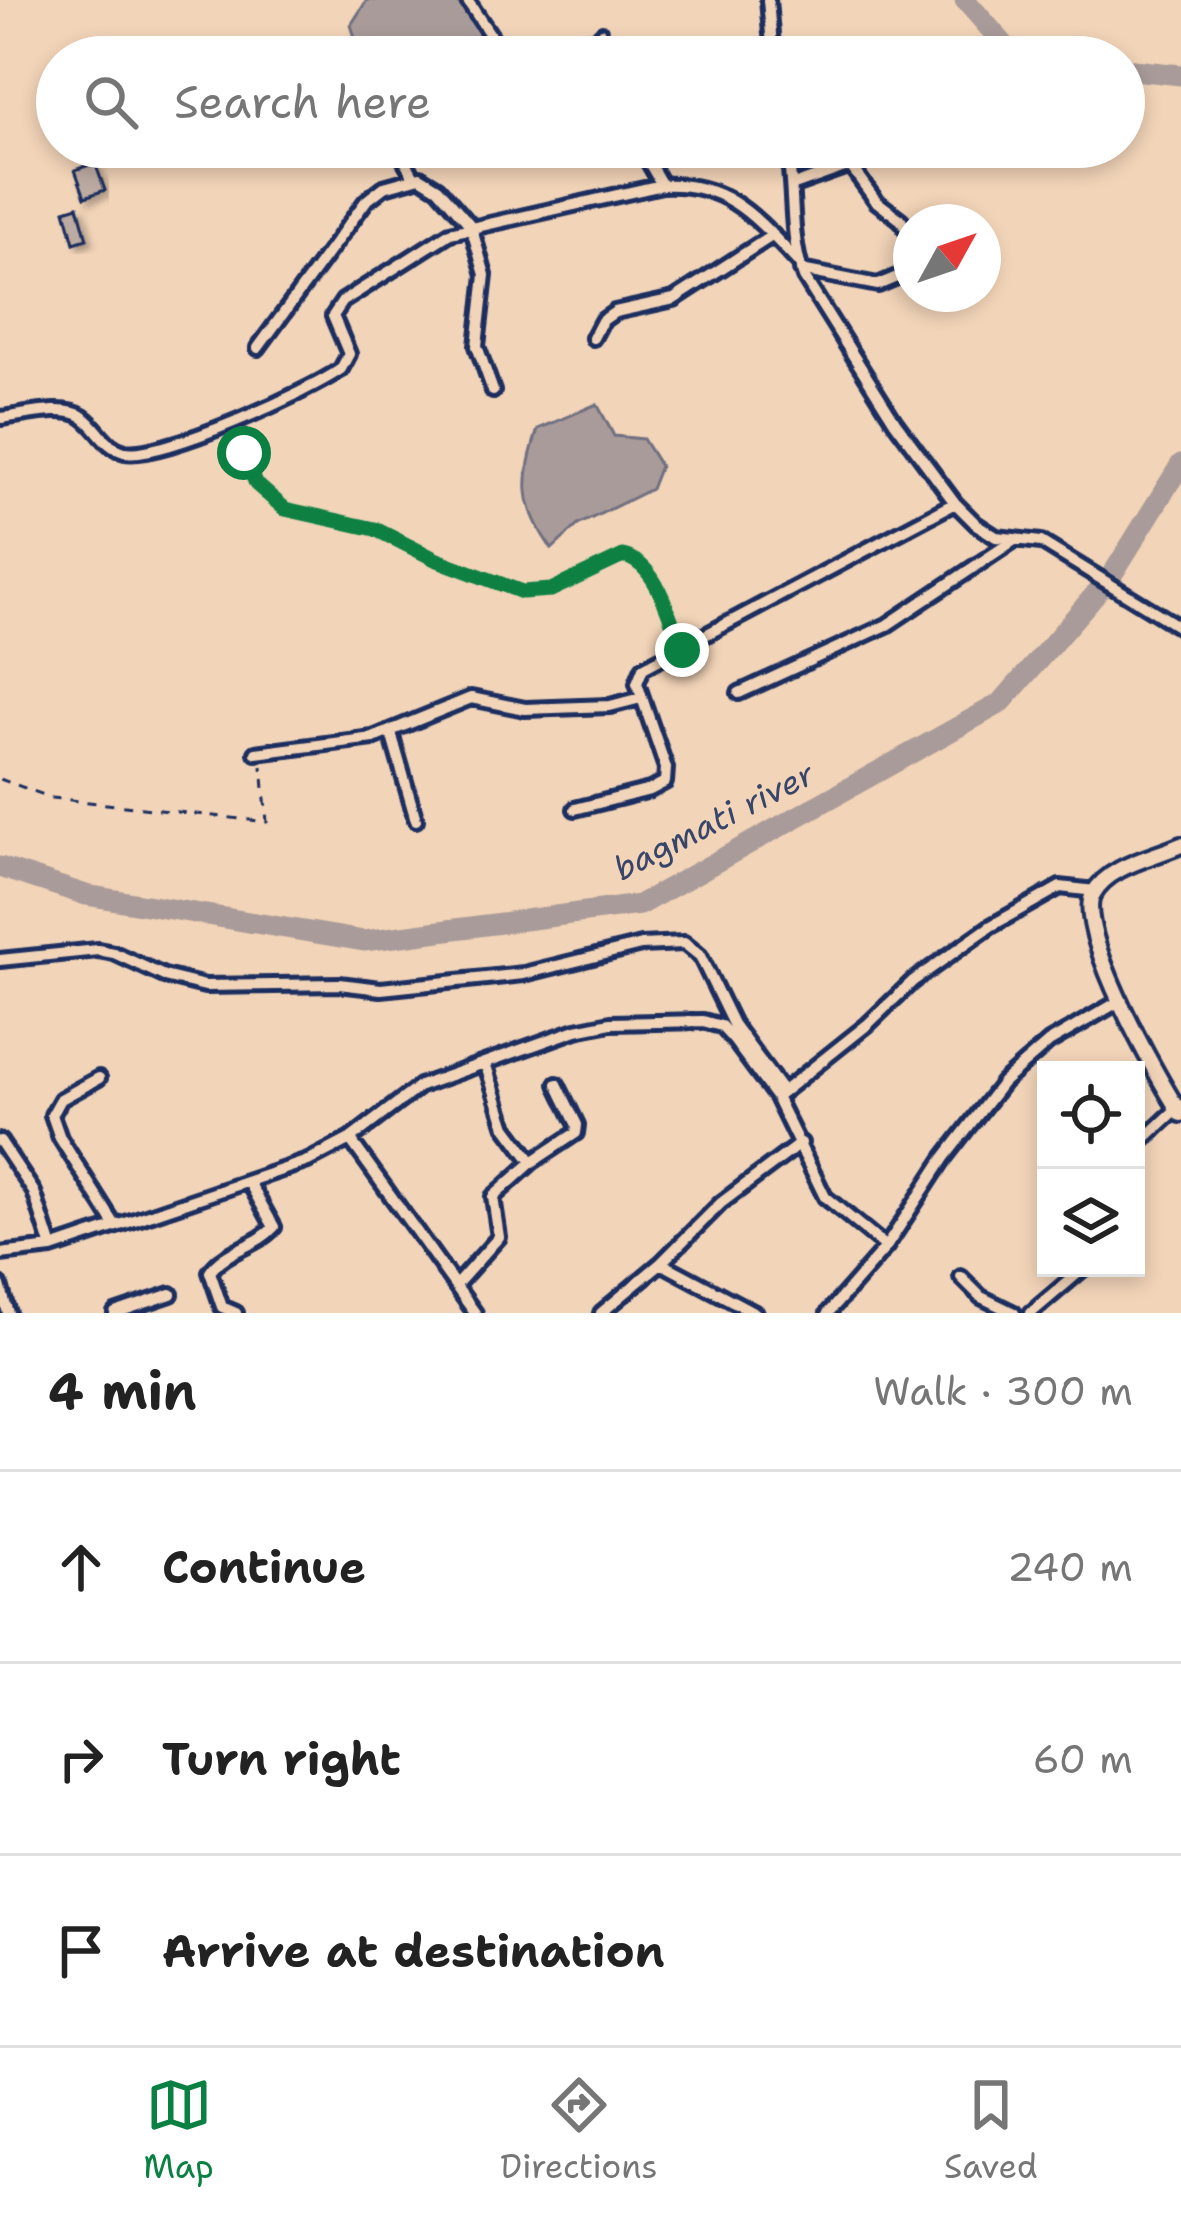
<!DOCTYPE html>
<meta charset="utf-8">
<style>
:root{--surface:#fff;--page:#f2f2f2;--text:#222;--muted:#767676;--line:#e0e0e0;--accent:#0b8043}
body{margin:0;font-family:"Shantell Sans",sans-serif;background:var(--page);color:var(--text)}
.controls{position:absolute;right:36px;bottom:36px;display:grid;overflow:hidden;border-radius:0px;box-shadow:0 6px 18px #0003}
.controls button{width:108px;height:108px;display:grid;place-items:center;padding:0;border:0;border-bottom:3px solid var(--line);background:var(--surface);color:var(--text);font:60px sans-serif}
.compass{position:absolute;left:893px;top:204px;width:108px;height:108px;border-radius:50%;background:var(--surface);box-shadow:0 6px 18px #0003;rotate:50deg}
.stop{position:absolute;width:36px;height:36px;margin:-27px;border:9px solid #0b8043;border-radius:50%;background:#fff}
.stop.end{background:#0b8043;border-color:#fff;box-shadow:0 3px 12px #0008}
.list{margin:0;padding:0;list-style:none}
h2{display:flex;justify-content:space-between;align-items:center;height:156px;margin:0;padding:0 48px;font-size:51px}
h2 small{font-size:39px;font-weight:400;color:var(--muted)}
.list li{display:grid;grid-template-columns:78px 1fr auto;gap:36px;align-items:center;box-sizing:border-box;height:192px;padding:0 48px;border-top:3px solid var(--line)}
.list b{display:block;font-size:45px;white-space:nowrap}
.list em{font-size:39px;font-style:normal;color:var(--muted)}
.icon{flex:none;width:66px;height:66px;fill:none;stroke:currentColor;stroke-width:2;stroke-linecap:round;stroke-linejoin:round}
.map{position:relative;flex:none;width:1181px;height:1313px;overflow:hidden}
.search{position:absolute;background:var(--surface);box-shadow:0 6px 18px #0003;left:36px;right:36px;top:36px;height:132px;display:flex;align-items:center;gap:30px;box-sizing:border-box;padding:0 42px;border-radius:66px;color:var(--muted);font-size:45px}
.sheet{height:732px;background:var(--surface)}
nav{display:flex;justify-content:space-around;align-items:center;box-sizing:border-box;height:168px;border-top:3px solid var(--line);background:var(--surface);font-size:33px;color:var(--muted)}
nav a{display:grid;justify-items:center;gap:6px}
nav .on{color:var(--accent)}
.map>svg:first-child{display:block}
.water{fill:#a99b99;stroke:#707081;stroke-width:3}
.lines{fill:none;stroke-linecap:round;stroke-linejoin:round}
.river{stroke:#a99b99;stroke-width:21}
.building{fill:#bdaba2;stroke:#1b2f5e;stroke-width:3;filter:url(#shadow)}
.lane-casing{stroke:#1b2f5e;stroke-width:14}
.street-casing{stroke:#1b2f5e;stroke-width:20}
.secondary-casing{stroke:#1b2f5e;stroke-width:22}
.path{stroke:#1b2f5e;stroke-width:3;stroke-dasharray:9 9;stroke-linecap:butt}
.lane{stroke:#f2d4b8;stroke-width:4.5}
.street{stroke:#f2d4b8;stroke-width:10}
.secondary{stroke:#f2d4b8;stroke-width:14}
.route{stroke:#0b8043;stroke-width:15}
.labels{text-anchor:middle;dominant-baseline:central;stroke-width:9;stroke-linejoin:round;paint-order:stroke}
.water-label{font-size:33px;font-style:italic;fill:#37456a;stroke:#f2d4b8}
</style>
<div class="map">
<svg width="1181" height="1313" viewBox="0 0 1181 1313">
<defs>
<filter id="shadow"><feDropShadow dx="5.5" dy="5.5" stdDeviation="3" flood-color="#0004"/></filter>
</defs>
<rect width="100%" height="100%" fill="#f2d4b8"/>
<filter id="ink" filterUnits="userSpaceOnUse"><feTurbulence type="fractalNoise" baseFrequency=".00833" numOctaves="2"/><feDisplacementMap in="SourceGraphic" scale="24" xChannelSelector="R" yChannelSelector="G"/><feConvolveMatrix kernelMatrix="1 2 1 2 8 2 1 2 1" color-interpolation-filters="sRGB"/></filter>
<g filter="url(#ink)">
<path class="water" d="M367 0H462L486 38 442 57H361L351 25Z
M597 404 614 436 643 439 660 466 651 489 578 525 552 549C520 505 522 479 538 429Z"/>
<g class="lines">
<path class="river" d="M965 0 1015 57
M1124 69 1181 75
M0 867 86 895 364 941 639 905 1001 703 1112 575 1181 464"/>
</g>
<path class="building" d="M95 163 105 190 85 197 75 170Z
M78 206 87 239 74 243 65 210Z"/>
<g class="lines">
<g class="lane-casing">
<path id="lane" d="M570 57 602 30"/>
</g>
<g class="street-casing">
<path id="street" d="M467 0 493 39 513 57
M768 0 773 57
M173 147H219
M397 147 414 177
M632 147 648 161 662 185
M787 147C795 189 789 238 804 277L895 422 955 503 976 524 996 537 1041 542 1181 628
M794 185 850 165 876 201 901 220 911 239
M801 270 878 285 911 271
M593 338 602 321 615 312 674 299 773 235
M258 348 366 201 384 187 420 177 438 188 471 226 485 275 477 346 493 391
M0 418C22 416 64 404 83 417 99 428 104 447 125 452 161 459 309 392 341 369L349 354 333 316 343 301 450 233 662 185C728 182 755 217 798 262
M739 693 887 625 1016 539
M391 733 416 820
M256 753 373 738 471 698 525 709 610 706 641 698
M575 809 650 790 665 782 666 768 637 683 643 668 955 503
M0 960 98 950 114 953 164 976 205 986 339 984 381 989 524 974 641 945 684 943 700 956 733 1024 783 1092
M485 1063 506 1127 532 1162
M99 1078 61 1099 52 1115 60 1138 115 1225
M779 1095 867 1025 913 981 991 926 1060 887 1095 891
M350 1139 475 1313
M0 1141 34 1192 52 1248
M1136 1147 1181 1105
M0 1254 52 1248 308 1161 350 1139 420 1086 576 1030 611 1023 703 1021 721 1026 733 1039 776 1097 825 1197 886 1247
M661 1263 721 1203 801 1143
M961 1277 981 1297 1014 1313
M0 1285 8 1313
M456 1285 499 1237 493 1197 532 1162 576 1133 577 1125 557 1084
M115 1313 171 1294
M236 1313 222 1307 210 1272C226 1249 256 1247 274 1227L249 1182
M601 1313 661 1263 755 1313
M828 1313 886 1247 944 1158 1003 1082 1049 1042 1118 1002
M1031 1313 1084 1268"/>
</g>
<g class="secondary-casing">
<path id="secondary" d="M1181 845C1153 858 1109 865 1093 894 1074 929 1158 1080 1181 1114"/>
</g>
<path class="path" d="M246 428C243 455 246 476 267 496 295 521 330 516 364 526 414 540 485 597 537 592 566 590 598 568 623 557 656 563 665 609 677 637
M0 779 52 798 267 822 262 766"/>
<use href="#lane" class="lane"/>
<use href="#street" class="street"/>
<use href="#secondary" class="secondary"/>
</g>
</g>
<g class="lines" filter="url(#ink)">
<path class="route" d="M244 453 256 484 285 509 375 529 435 559 522 592 551 590 623 556C658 563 670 620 682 650"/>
</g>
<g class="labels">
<g class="water-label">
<text transform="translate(714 821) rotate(-27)">bagmati river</text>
</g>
</g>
</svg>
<div class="controls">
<button><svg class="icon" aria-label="locate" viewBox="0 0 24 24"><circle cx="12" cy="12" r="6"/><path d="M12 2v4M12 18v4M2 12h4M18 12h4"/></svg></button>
<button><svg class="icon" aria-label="layers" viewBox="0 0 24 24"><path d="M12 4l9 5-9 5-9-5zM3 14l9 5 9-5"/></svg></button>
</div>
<svg class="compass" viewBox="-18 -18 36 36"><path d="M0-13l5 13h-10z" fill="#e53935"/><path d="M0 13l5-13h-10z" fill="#767676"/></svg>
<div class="stop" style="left:244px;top:453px"></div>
<div class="stop end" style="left:682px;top:650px"></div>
<div class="search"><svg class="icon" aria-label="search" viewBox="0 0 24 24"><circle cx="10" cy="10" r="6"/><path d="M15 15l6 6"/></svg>Search here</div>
</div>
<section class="sheet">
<h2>4 min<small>Walk · 300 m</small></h2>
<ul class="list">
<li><svg class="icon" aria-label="ahead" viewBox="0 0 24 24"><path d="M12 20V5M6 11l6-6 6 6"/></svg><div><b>Continue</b></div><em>240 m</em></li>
<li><svg class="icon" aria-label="right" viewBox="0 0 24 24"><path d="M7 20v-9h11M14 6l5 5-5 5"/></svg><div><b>Turn right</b></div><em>60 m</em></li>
<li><svg class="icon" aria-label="arrive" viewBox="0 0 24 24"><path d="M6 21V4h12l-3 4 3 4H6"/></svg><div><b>Arrive at destination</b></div></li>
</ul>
</section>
<nav>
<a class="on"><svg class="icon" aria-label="map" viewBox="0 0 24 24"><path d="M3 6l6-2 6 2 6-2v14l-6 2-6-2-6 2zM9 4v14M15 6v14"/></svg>Map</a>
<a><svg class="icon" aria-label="directions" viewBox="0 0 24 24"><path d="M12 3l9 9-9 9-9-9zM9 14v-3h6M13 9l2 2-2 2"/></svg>Directions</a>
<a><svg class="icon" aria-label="saved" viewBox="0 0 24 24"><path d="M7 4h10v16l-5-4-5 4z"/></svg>Saved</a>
</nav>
